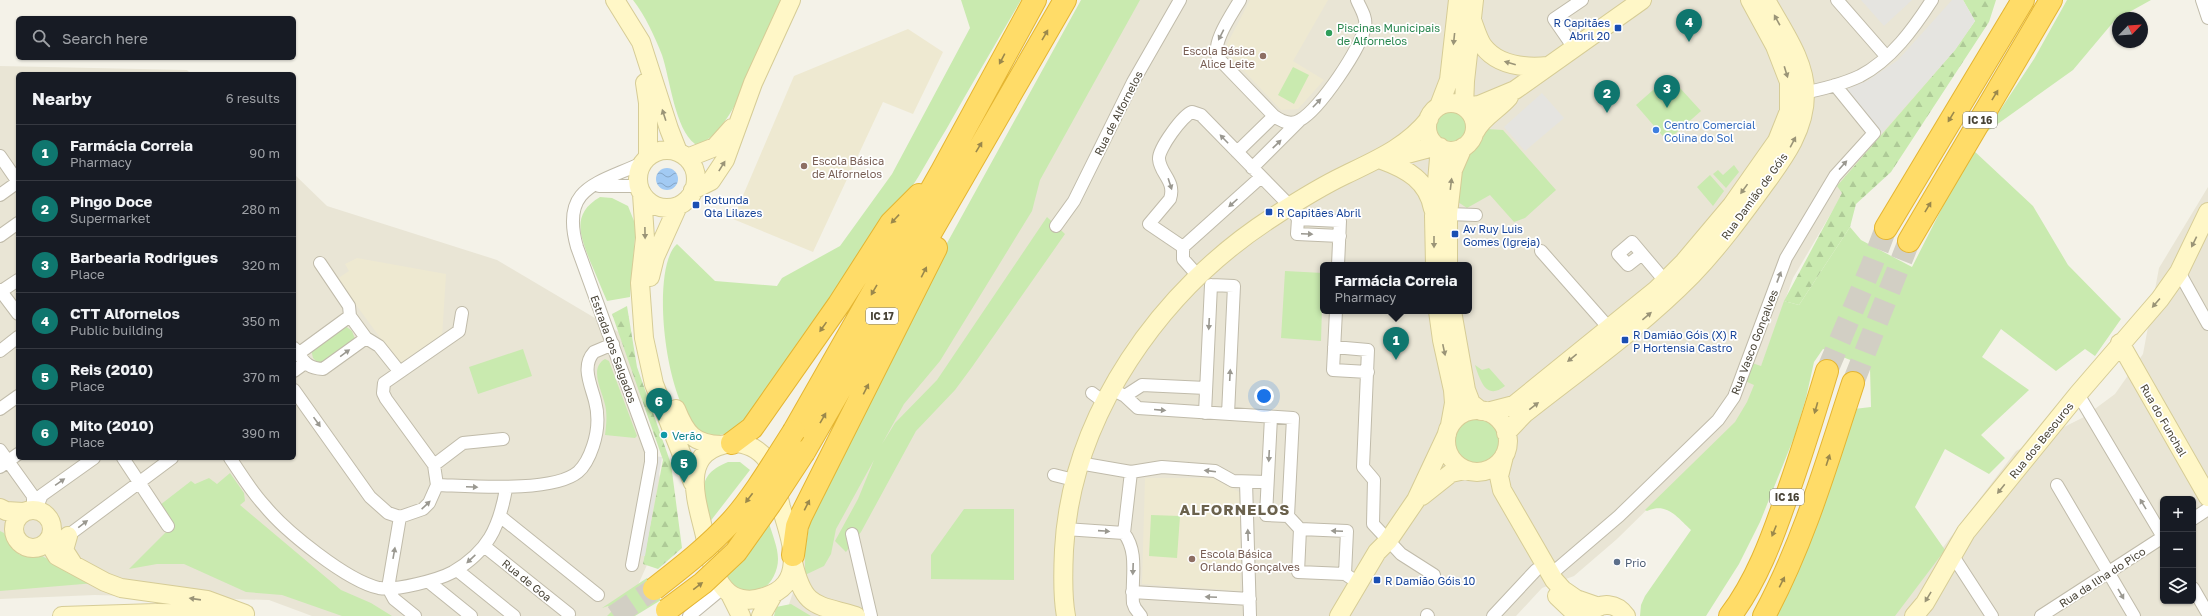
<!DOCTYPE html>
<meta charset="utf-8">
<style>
:root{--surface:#171b24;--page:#20242c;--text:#f1f3f6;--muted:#9ea1a6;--line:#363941;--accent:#0f766e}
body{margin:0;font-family:"Golos Text",sans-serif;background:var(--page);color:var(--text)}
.controls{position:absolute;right:12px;bottom:12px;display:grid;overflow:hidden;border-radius:6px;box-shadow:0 1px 3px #0004}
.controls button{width:36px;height:36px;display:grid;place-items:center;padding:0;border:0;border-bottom:1px solid var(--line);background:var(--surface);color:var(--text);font:20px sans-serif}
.compass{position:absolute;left:2112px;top:12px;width:36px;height:36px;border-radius:50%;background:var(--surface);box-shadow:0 1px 3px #0004;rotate:65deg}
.you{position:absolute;left:1264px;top:396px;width:14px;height:14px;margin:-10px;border:3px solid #fff;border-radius:50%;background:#1a73e8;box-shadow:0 0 0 6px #1a73e833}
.badge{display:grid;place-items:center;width:26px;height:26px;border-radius:50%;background:var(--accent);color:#fff;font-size:13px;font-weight:700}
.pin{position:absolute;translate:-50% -33px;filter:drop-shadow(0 1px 2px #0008)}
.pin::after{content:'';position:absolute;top:21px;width:14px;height:12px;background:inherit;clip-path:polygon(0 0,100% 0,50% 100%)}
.popup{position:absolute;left:1320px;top:262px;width:152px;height:52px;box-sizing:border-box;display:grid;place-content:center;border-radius:6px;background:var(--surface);filter:drop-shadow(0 1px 3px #0005);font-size:13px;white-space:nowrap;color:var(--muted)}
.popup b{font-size:15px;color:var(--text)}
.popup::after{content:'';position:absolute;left:50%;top:100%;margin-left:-8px;border:8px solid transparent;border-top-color:var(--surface)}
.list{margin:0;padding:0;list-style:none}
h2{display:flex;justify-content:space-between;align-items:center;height:52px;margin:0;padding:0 16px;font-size:17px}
h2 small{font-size:13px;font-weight:400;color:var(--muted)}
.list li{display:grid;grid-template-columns:26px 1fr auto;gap:12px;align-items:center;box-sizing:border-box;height:56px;padding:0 16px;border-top:1px solid var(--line)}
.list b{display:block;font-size:15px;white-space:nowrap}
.list p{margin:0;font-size:13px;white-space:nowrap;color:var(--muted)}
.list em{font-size:13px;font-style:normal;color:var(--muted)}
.icon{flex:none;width:22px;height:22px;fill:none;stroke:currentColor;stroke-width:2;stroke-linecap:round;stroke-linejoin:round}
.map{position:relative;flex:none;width:2208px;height:616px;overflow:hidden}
.search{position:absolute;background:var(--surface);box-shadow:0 1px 3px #0004;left:16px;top:16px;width:280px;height:44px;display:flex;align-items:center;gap:10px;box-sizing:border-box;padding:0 14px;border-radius:6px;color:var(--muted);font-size:15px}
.panel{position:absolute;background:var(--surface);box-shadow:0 1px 3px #0004;left:16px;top:72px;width:280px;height:388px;border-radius:6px}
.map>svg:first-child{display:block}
.residential{fill:#e9e5d5;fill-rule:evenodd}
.education{fill:#eee9d1}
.green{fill:#c9eaaf}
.forest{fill:url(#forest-firs)}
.parking{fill:#e5e4e0}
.water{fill:url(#water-waves)}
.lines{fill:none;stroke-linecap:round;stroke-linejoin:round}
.highway-tunnel{stroke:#d2cfc4;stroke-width:22;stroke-dasharray:22 11;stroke-linecap:butt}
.street-casing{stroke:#c0bbaa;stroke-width:14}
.secondary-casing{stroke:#d6cc96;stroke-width:20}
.highway-casing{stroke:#e4b532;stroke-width:24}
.street{stroke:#fff;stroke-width:12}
.secondary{stroke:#fff7c7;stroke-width:18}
.highway{stroke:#ffdc68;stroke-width:22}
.highway-bridge-casing{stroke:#e4b532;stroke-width:24;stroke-linecap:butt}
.highway-bridge{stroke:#ffdc68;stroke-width:22}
.oneway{fill:#9a9477}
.oneway2{fill:#9a884c}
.oneway3{fill:#9a9890}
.transit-dot{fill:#1a4fb4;stroke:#fff;stroke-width:1.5}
.leisure-dot{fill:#2e9e5b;stroke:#fff;stroke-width:1.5}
.education-dot{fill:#8d6e63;stroke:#fff;stroke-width:1.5}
.shop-dot{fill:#3f7fe0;stroke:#fff;stroke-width:1.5}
.culture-dot{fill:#0f9aa8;stroke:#fff;stroke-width:1.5}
.service-dot{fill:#5c6f8a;stroke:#fff;stroke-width:1.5}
.labels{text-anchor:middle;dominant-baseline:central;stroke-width:3.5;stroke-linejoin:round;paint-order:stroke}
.shield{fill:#fff;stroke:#7f7b72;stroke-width:1}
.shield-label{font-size:10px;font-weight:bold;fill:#484336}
.transit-label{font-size:11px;fill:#164399;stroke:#fff;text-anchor:start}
.leisure-label{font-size:11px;fill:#27864d;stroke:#fff;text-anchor:start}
.education-label{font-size:11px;fill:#785e54;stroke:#fff;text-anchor:start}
.street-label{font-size:11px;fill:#484336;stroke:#fff}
.shop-label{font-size:11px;fill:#366cbe;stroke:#fff;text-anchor:start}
.culture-label{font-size:11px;fill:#0d838f;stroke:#fff;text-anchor:start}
.service-label{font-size:11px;fill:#4e5e75;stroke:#fff;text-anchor:start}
.district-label{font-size:15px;font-weight:bold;letter-spacing:1px;fill:#6b624d;stroke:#fff}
</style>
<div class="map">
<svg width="2208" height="616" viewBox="0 0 2208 616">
<defs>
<pattern id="forest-firs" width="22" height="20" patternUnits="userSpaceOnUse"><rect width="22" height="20" fill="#c9eaaf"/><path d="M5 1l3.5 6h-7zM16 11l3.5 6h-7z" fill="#aeca97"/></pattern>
<pattern id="water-waves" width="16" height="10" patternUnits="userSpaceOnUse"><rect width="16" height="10" fill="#a2caf3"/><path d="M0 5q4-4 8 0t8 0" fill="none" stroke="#86a6c6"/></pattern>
</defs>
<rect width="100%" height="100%" fill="#f4f2e8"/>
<path class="residential" d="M1115 0H1953L1973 37 1843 193 1793 278 1748 403 1736 422 1617 539 1574 576 1542 588 1516 616H785L815 527ZM1323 265H1469V311H1323Z
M0 66 187 70 191 74H18V458H294V174L327 206 497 260 627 337 669 516 633 596 615 616H312L269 600 95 595 0 599Z
M2208 187V616H1891L2016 451 2084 417 2115 394 2143 354 2159 268ZM2163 499H2193V601H2163Z"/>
<path class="education" d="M1250 0H1328L1293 61 1324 80 1298 109 1281 110 1224 50Z
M908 29 943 52 913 114 883 102 813 252 733 219 794 76Z
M357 258 446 274 442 338 401 366 337 279 349 271 345 264Z
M1145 478H1214L1241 493 1240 591 1142 584Z"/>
<path class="green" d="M633 0H781C769 30 730 144 695 144 675 129 670 79 662 55 655 37 645 15 633 0Z
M961 0H1021C996 43 971 85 947 128 934 149 922 172 908 193 874 243 835 290 800 339 784 361 754 418 733 431 727 434 718 436 711 435 668 434 647 270 677 244L715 281 777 286 782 278 840 246 892 174 970 28Z
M1081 0H1140L1040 180 1032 211 940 361 904 404 882 444 895 423 937 380 1047 217 1065 234 972 367 955 390 916 431 861 532 846 552 835 541 858 499 874 460 836 529 831 554 824 566 805 575V550L811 515 925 283Z
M2067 0H2151L2115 20 2073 70 1985 133 2034 59Z
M1293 67 1309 75 1294 104 1278 95Z
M1669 76 1701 111 1667 141 1636 105Z
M1435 127a16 16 0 1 1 32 0a16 16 0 1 1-32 0Z
M1487 129 1503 130 1556 190 1525 218 1514 222 1490 195 1467 208 1458 202 1460 176 1466 159 1481 142Z
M1972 149 2033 206 2068 265 2121 319 2095 356 2085 349 2056 371 2001 329 1982 357 2029 390 1981 435 2005 458 1989 474 1945 449 1915 507 1945 550 1895 616H1773L1854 409 1871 407 1870 368 1823 349 1814 362 1806 398 1795 435 1760 522 1739 564 1706 616H1640L1641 605 1645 596 1691 530C1677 517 1667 502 1647 511L1645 510 1735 422 1747 402 1754 385 1745 381 1752 363 1761 366 1784 301 1799 305 1850 227 1861 240 1912 267Z
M1734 165 1739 172 1726 188 1713 174 1718 170 1723 175Z
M1710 175 1724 191 1713 206 1697 187Z
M600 197 612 198 628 206 636 226 630 297 607 301C601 288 596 274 590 261 580 235 571 214 600 197Z
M1285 271 1323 273 1321 341 1281 338Z
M344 325 352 331 355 339 324 362 318 363 313 358 311 349Z
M523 349 532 376 478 394 469 367Z
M605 359 609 361 637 436 635 438 605 435C606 427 607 419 606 410 605 395 587 369 605 359Z
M1475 365 1482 370 1489 368 1505 386C1486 401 1480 380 1475 365Z
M1452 442a24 24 0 1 1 48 0a24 24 0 1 1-48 0Z
M728 462H740L750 470 709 523C703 494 695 475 728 462Z
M230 473 244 493 245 501 240 505 341 590 371 603 392 616H342L282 595 246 592 184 564H157L129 569 174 524 160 505 191 481 195 484 209 478 217 484Z
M964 509H1014V580L931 579V555Z
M1151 515 1180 516 1177 558 1149 556Z
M769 523C772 534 778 547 778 559 778 576 765 595 746 594 742 594 736 591 731 590L725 573Z
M0 531 4 533 14 550 20 555 42 556 95 583 0 591Z
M647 578 661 600 635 616H607L612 611 610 607 608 606 602 608Z
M791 604 811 616H774L776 607Z"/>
<path class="forest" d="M1963 0H1996L1989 22 1891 172 1856 204 1850 227 1799 305 1784 301 1842 193 1837 186 1955 50 1975 21Z
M627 306 637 367 671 464 682 548 658 569 643 564 663 460 612 314Z"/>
<path class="parking" d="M1861 0H1912L1884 26Z
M1952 0H1963L1975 21 1955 50 1882 133 1855 103 1847 89 1867 81 1898 60Z
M1542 93 1564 118 1525 151 1504 127Z
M654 456 662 457 645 556H637Z"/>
<path class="water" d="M656 179a11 11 0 1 1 22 0a11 11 0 1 1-22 0Z"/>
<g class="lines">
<path class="highway-tunnel" d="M1827 371 1871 267 1886 228
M1853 383 1909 241
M614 616 654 589"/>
<g class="street-casing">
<path id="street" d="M1240 0C1232 14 1211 43 1218 58L1274 116C1281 121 1291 126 1300 120 1319 110 1362 47 1365 26 1367 17 1360 8 1357 0
M1837 0 1886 56
M2202 0 2208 18
M1574 48 1554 19 1582 0
M1798 94C1819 90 1841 85 1860 76 1891 60 1914 28 1932 0
M1237 152 1274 116
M0 156 18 182
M1252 168 1300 120
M599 186H639
M0 195 18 182
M1448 214 1476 215
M1056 226 1074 201 1133 82 1180 0
M0 236 18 223
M1183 247 1149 224 1170 199C1176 181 1160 174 1159 159 1158 149 1183 115 1192 112L1201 115 1290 206 1298 219
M1541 251 1609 328
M1642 254 1628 265 1618 254 1632 242 1665 281
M320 263 349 306 350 316
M1338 265 1340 221 1298 219 1297 234 1340 236
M2179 272 2208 324
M1199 277 1183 259V247L1261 177
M1211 285 1234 286 1228 414
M0 290 18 314
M0 292 18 280
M1336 311 1333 370 1368 372
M366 338 379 346 399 371
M1334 347 1368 350 1363 467 1374 480 1373 524 1401 554 1434 575
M294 348C304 361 306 368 323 369L366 338 350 316 298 354
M0 351 18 337
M294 371 305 363
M1111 389 1125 396 1138 408 1293 418 1288 516
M294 390 370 497 388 513 400 517 423 509 429 503 437 485 434 465 386 399 383 393 384 383 459 331 462 313
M1092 393 1104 402
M2078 394 2163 537
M1125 396 1142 385 1206 388
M0 409 18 396
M1205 413 1211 285
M1271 417 1266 515 1288 516 1300 529 1298 572 1345 574 1360 584
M0 450 33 496V509
M123 458 168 526
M230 458C241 474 251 491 264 505 285 531 347 581 379 588 396 591 438 580 453 572 488 551 499 528 506 489
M434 465 463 443 503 439
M0 467 18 454
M1131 472 1162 467 1215 471 1233 481 1267 482
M1054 475 1074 480
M1246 482 1250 616
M437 485C470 486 553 493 578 472 586 465 590 455 593 446 598 431 599 416 595 401 591 385 581 366 594 352L613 344
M2057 485 2134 616
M39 511 38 504 42 495 94 458
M501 517 598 595
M2193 519 2208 509
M1065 529 1124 533 1131 472 1079 463
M1300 529 1347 531 1345 574
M1124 533C1139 553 1131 578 1133 603L1135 608 1141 616
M852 534 871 616
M62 540 172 458
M484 546 569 614
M1953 556 1992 616
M632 565 651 462V451L577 247C560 187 597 184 642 163
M457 570 514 616
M1550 575 1619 516 1718 420 1734 397 1786 258 1835 176 1874 133 1835 85
M429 582 471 616
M388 588 400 517
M388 588 394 599 415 616
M2193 588 2208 614
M1132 592 1250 599
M1427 615 1428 616
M689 616 724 587
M1493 616 1536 570
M2041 616 2163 537"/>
</g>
<g class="secondary-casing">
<path id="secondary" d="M615 0 641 42 669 129 678 152
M1472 20C1475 28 1478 39 1483 46 1498 66 1526 68 1548 66
M645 83 648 103V157
M1427 127a24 24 0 1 1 48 0a24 24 0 1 1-48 0Z
M1439 106 1449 80 1458 0
M1464 107 1465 81 1474 0
M1465 107 1479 105 1515 90 1642 0
M1475 132C1482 117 1498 110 1509 97
M638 179a29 29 0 1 1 58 0a29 29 0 1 1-58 0Z
M687 158 715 147 732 128
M1388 159 1437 146
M1382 160C1407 169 1428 181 1433 209
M693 190 711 181 725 160 753 83 791 0
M642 194 645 238 640 283 644 338 654 384 693 483
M1435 265 1434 216 1440 147
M1448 265V214L1453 170 1463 147
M650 277 655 257 678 206
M1438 311 1442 340 1453 390 1454 403 1450 425
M1452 311 1466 390 1471 403 1481 411
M2120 343 2208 497
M676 409C686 434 694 444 721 445
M1446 441a31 31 0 1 1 62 0a31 31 0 1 1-62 0Z
M1487 412 1514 405 1656 290 1684 262 1732 205 1777 141 1789 111V82L1775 46 1750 0
M1506 433 1524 414C1581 369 1641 327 1692 275 1718 248 1740 218 1762 188 1783 159 1805 131 1805 94 1806 61 1781 28 1766 0
M732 443C747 443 758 448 767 460 774 475 777 491 781 507 790 538 809 584 764 597 753 601 739 601 729 593 713 580 710 554 705 536 697 501 677 450 732 443Z
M1504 456 1499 476 1502 490 1554 580 1563 590 1576 599 1599 607
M1422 496 1451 473 1465 470
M0 508 6 511 23 512
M14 529a19 19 0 1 1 38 0a19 19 0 1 1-38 0Z
M68 536 64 550 73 564
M48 541 57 556 105 582 121 588 207 600 245 614
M793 562C804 609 816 604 856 616
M730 594 741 616
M1557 596 1578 616
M1590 613C1601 601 1617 603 1626 616
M62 616 156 613 233 614
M761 616 774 593
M1066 616C1062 595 1063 571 1064 550 1071 415 1161 289 1273 217 1296 202 1320 187 1345 175 1376 160 1407 147 1429 119
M1339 616 1377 552 1388 541 1416 500 1447 434
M1914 616 1925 603 1966 532 2078 394 2160 299 2179 272 2208 212"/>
</g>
<g class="highway-casing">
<path id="highway" d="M1886 228 2023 0
M1909 241 2051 0
M794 431 942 171 1035 0
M732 443 752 428 839 304 891 223 919 195
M804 452 1065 0
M793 555 797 526 801 516 936 248
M1730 616C1756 582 1772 539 1786 498 1801 456 1814 414 1827 371
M1764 616C1804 542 1827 462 1853 383"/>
</g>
<use href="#street" class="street"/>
<use href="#secondary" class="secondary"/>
<use href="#highway" class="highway"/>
<g class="highway-bridge-casing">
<path id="highway-bridge" d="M654 589C681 568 707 548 731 522 755 495 774 462 794 431
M667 610 703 583 736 552 770 504 804 452"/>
</g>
<use href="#highway-bridge" class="highway-bridge"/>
</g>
<defs><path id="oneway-solid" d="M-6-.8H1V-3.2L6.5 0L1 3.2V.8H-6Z"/></defs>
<g class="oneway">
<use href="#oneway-solid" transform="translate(1777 20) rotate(-119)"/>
<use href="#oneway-solid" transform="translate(1454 39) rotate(96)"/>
<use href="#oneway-solid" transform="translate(1510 63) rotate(-164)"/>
<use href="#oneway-solid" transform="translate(1786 72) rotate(73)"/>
<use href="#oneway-solid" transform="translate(664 115) rotate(-108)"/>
<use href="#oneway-solid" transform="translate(1793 142) rotate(-62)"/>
<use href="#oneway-solid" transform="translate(722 166) rotate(-58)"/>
<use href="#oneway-solid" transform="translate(1451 184) rotate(-83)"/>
<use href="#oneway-solid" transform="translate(1744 189) rotate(126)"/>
<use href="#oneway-solid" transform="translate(645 233) rotate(89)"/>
<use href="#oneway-solid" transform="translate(1434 242) rotate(90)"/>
<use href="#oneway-solid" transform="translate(2194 242) rotate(116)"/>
<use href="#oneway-solid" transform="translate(2156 303) rotate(131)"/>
<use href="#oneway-solid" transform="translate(1647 316) rotate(-40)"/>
<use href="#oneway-solid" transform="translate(1444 350) rotate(78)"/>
<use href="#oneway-solid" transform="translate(1572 358) rotate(141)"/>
<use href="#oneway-solid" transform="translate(1534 406) rotate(-38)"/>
<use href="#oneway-solid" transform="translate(2001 489) rotate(129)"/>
<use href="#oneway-solid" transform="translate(1928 597) rotate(121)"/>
<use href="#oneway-solid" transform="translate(195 599) rotate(-172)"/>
</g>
<g class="oneway2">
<use href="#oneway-solid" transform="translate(1045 35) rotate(-60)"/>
<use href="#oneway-solid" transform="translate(1002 59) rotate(118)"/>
<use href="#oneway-solid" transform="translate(1995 95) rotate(-59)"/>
<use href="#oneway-solid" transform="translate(1951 117) rotate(121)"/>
<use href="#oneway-solid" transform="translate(979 147) rotate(-59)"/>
<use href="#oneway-solid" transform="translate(1928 207) rotate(-59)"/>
<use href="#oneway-solid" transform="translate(895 219) rotate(133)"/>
<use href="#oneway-solid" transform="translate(924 272) rotate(-63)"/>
<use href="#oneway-solid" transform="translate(874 290) rotate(120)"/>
<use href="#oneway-solid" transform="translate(823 327) rotate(125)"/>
<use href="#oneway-solid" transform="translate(866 389) rotate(-63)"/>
<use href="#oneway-solid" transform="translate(1816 408) rotate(106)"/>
<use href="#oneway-solid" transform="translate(823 418) rotate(-60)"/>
<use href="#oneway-solid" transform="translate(1828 460) rotate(-72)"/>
<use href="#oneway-solid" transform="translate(749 498) rotate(127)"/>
<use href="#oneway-solid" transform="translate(807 505) rotate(-63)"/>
<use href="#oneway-solid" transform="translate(1774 531) rotate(112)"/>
<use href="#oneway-solid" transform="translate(1782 582) rotate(-63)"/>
<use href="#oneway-solid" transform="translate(698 586) rotate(-37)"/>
</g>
<g class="oneway3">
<use href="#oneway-solid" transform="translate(1221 35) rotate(117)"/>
<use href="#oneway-solid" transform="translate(1317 103) rotate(-46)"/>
<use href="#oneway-solid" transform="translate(1224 139) rotate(-134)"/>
<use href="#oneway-solid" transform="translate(1277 144) rotate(-44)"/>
<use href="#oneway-solid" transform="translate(1843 165) rotate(-48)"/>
<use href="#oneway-solid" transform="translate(1170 184) rotate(72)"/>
<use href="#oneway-solid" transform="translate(1233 203) rotate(138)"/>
<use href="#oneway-solid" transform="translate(1307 234) rotate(3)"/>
<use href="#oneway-solid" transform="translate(1779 277) rotate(-69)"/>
<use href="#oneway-solid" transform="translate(1209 324) rotate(93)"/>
<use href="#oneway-solid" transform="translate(345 353) rotate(-36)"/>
<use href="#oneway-solid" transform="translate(1230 375) rotate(-87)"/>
<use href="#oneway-solid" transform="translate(1160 410) rotate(5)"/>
<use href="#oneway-solid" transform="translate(317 422) rotate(55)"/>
<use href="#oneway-solid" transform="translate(1269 456) rotate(93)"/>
<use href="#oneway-solid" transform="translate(1210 471) rotate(-173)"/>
<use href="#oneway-solid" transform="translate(60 482) rotate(-35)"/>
<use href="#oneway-solid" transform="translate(472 487) rotate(3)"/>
<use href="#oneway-solid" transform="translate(2143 504) rotate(-121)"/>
<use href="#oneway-solid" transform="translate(426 505) rotate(-43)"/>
<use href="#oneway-solid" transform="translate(83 524) rotate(-37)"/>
<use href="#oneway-solid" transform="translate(1104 531) rotate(4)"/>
<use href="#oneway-solid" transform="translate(1337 531) rotate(-178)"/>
<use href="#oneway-solid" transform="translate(1248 535) rotate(-92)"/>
<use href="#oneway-solid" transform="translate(394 553) rotate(-80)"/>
<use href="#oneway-solid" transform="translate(471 559) rotate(137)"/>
<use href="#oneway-solid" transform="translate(1133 569) rotate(92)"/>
<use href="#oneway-solid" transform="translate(2121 594) rotate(60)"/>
<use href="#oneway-solid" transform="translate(1211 597) rotate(-177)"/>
</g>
<g class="transit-dot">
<rect x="1614" y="24" width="8" height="8" rx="2"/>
<rect x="692" y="201" width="8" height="8" rx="2"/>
<rect x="1265" y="208" width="8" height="8" rx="2"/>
<rect x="1451" y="230" width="8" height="8" rx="2"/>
<rect x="1621" y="336" width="8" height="8" rx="2"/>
<rect x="1373" y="576" width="8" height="8" rx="2"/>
</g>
<circle class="leisure-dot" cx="1329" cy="33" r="4"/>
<g class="education-dot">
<circle cx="1263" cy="56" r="4"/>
<circle cx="804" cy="166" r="4"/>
<circle cx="1192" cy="559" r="4"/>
</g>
<circle class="shop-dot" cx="1656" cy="130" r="4"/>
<circle class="culture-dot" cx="664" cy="435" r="4"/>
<circle class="service-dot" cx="1617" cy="562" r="4"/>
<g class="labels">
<g class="shield">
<rect x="1963" y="112" width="34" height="16" rx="3"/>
<rect x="866" y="308" width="32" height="16" rx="3"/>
<rect x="1770" y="489" width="34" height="16" rx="3"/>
</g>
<g class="shield-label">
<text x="1980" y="120">IC 16</text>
<text x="882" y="316">IC 17</text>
<text x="1787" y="497">IC 16</text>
</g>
<g class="transit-label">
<text x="1610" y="22" text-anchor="end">R Capitães<tspan x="1610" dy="13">Abril 20</tspan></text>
<text x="704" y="199">Rotunda<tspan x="704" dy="13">Qta Lilazes</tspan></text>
<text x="1277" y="212">R Capitães Abril</text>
<text x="1463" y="228">Av Ruy Luis<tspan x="1463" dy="13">Gomes (Igreja)</tspan></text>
<text x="1633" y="334">R Damião Góis (X) R<tspan x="1633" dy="13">P Hortensia Castro</tspan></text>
<text x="1385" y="580">R Damião Góis 10</text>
</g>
<g class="leisure-label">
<text x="1337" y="27">Piscinas Municipais<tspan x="1337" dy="13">de Alfornelos</tspan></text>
</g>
<g class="education-label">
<text x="1255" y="50" text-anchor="end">Escola Básica<tspan x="1255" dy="13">Alice Leite</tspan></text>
<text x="812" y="160">Escola Básica<tspan x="812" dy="13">de Alfornelos</tspan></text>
<text x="1200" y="553">Escola Básica<tspan x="1200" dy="13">Orlando Gonçalves</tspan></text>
</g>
<g class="street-label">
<text transform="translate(1118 113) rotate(-63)">Rua de Alfornelos</text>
<text transform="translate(1754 196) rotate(-54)">Rua Damião de Góis</text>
<text transform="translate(1754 342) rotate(-69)">Rua Vasco Gonçalves</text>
<text transform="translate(614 349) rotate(70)">Estrada dos Salgados</text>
<text transform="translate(2164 420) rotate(60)">Rua do Funchal</text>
<text transform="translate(2041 440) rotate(-51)">Rua dos Besouros</text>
<text transform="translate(2102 577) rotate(-33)">Rua da Ilha do Pico</text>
<text transform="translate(527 580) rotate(39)">Rua de Goa</text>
</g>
<g class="shop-label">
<text x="1664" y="124">Centro Comercial<tspan x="1664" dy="13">Colina do Sol</tspan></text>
</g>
<g class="culture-label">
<text x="672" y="435">Verão</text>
</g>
<g class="service-label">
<text x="1625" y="562">Prio</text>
</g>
<g class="district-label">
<text x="1235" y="509">ALFORNELOS</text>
</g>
</g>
</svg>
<div class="controls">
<button>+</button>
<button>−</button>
<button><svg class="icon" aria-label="layers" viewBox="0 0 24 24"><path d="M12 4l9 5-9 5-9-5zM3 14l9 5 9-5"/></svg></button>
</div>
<svg class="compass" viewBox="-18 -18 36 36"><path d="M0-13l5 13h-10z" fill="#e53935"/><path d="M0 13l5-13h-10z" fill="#9ea1a6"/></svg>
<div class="you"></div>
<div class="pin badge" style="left:1396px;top:360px">1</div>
<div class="popup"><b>Farmácia Correia</b>Pharmacy</div>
<div class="pin badge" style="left:1607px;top:113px">2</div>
<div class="pin badge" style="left:1667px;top:108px">3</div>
<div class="pin badge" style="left:1689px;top:42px">4</div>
<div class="pin badge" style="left:684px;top:483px">5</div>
<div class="pin badge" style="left:659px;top:421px">6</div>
<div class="search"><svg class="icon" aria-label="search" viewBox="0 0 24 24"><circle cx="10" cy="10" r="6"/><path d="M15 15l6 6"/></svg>Search here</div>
<section class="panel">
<h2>Nearby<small>6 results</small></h2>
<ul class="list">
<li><span class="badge">1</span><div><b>Farmácia Correia</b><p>Pharmacy</p></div><em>90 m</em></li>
<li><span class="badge">2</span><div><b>Pingo Doce</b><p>Supermarket</p></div><em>280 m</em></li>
<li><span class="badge">3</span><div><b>Barbearia Rodrigues</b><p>Place</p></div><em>320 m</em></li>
<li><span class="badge">4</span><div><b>CTT Alfornelos</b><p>Public building</p></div><em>350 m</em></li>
<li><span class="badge">5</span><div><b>Reis (2010)</b><p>Place</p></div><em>370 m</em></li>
<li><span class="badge">6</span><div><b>Mito (2010)</b><p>Place</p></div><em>390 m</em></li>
</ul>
</section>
</div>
